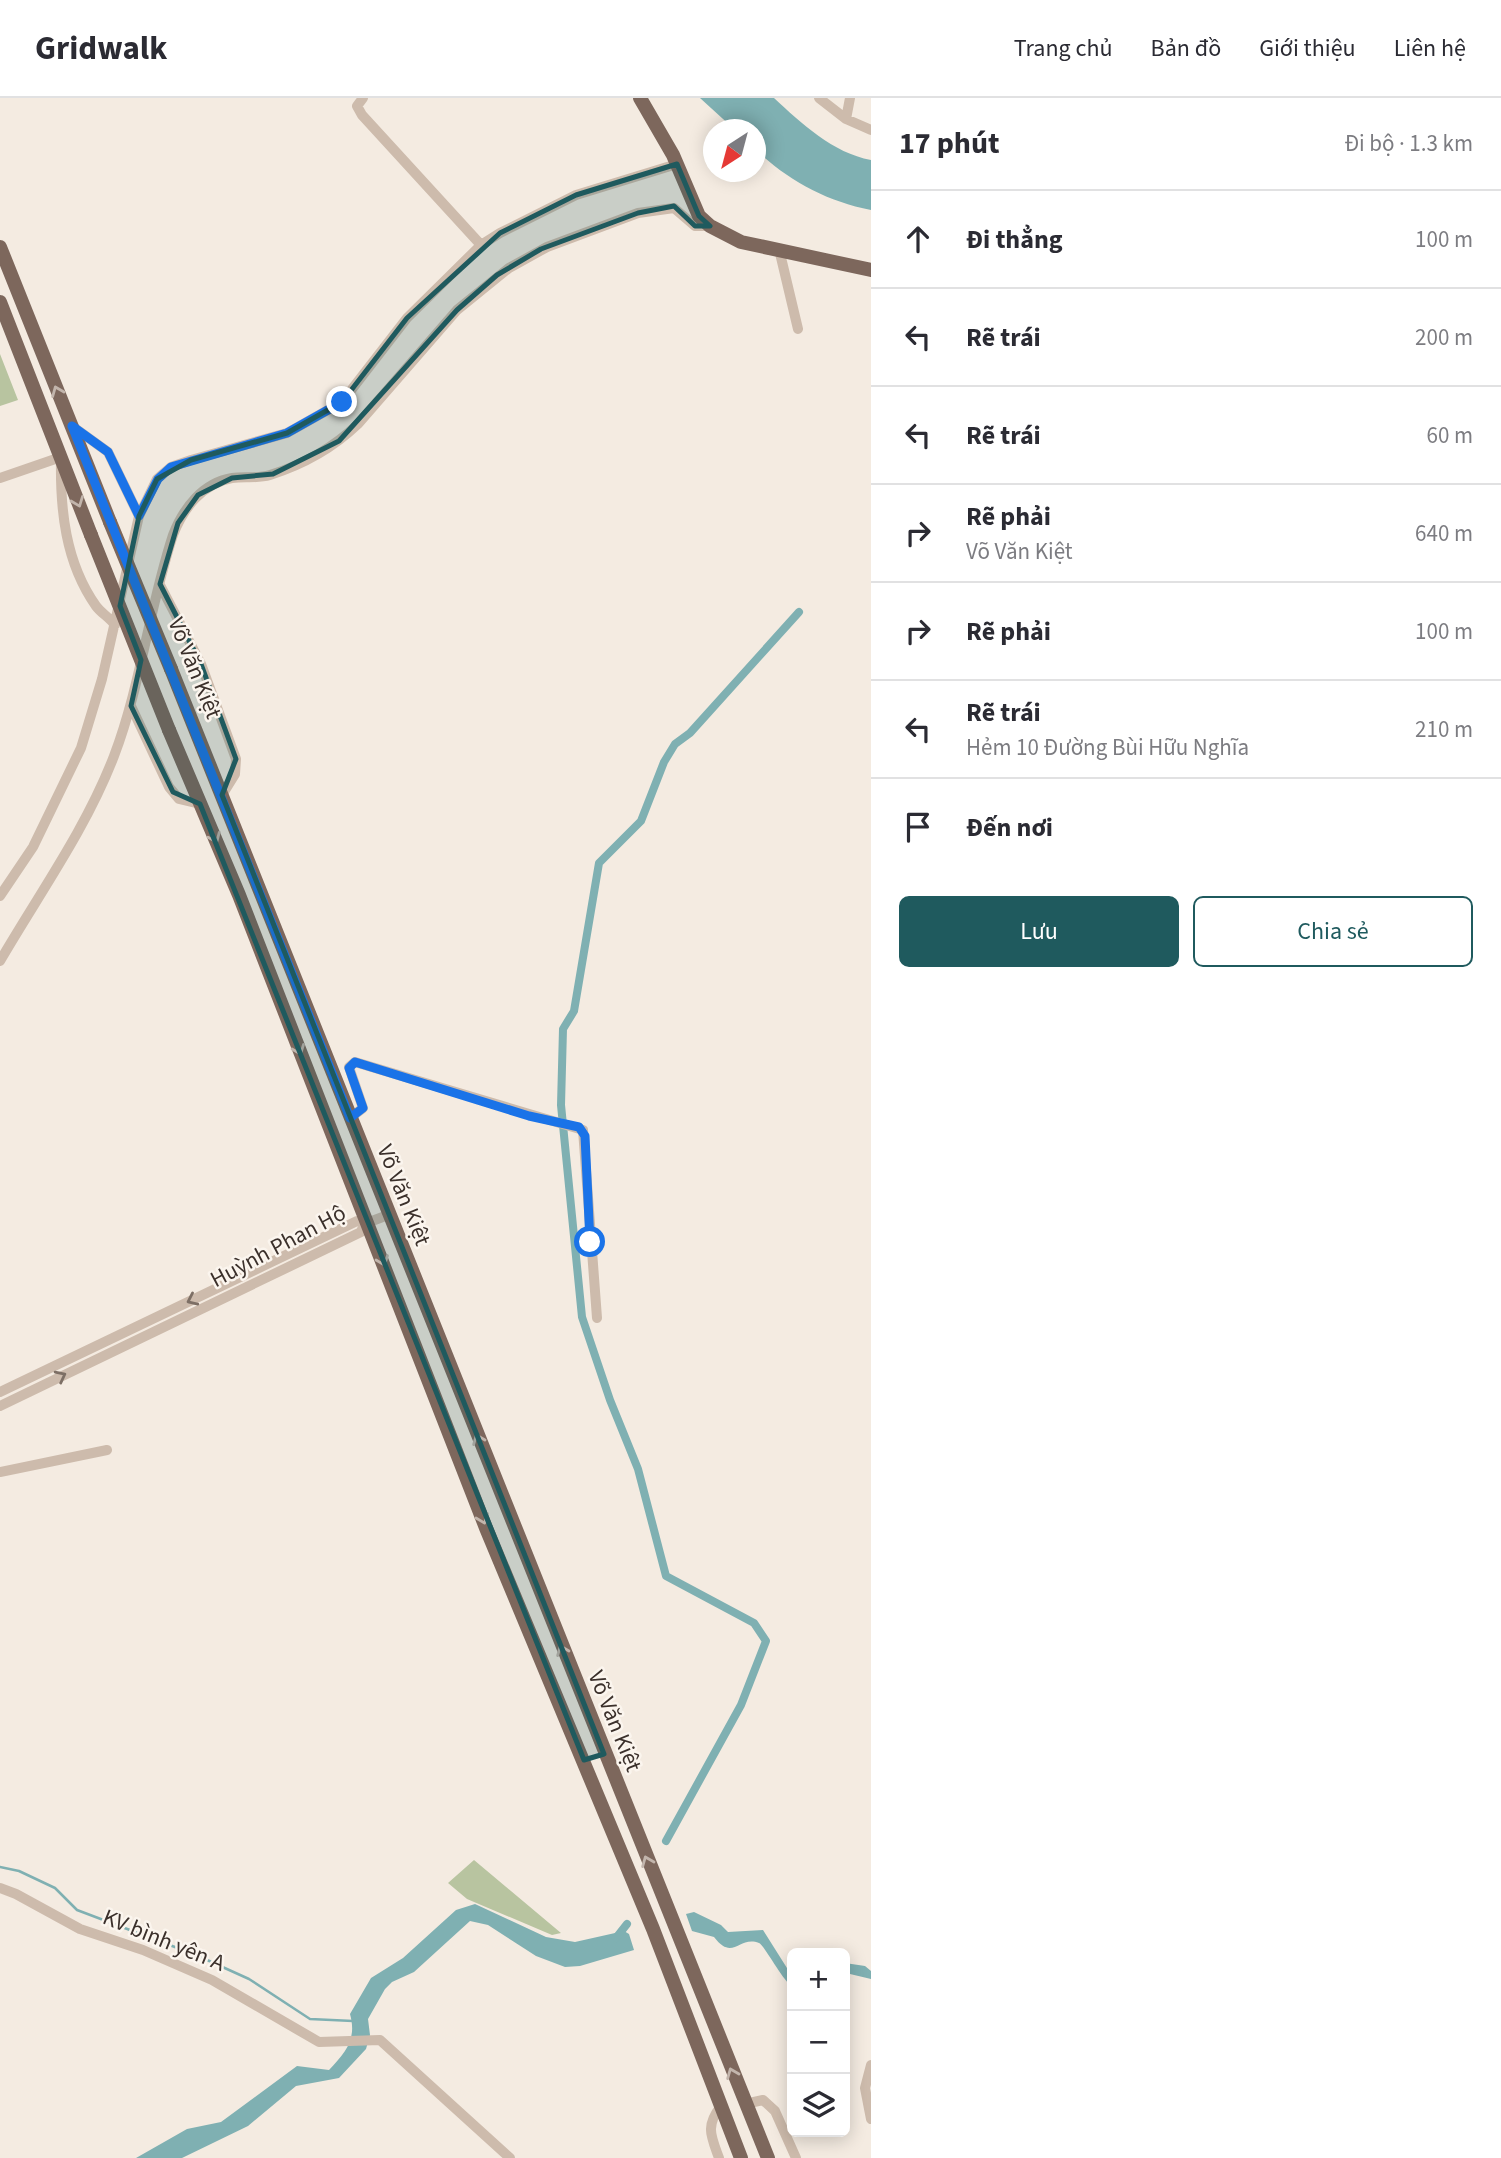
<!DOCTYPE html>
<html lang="vi">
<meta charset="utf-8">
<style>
:root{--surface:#fff;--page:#f7f7f7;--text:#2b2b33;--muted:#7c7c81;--line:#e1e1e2;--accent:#1f5a5e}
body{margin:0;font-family:"Source Sans 3",sans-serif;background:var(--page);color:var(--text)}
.controls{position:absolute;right:21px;bottom:21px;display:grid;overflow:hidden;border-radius:10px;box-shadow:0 4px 18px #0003}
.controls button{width:63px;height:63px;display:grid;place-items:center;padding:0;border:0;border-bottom:2px solid var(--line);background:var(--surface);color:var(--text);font:35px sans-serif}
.compass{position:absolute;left:703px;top:21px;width:63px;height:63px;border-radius:50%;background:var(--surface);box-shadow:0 4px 18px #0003;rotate:216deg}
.stop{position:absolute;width:21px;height:21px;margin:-16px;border:5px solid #1a73e8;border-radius:50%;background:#fff}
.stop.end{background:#1a73e8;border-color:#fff;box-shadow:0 2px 7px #0008}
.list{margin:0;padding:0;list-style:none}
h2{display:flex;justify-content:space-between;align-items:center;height:91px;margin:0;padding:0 28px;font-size:30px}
h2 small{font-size:23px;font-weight:400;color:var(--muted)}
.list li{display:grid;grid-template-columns:46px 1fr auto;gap:21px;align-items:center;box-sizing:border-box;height:98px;padding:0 28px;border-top:2px solid var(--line)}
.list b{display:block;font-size:26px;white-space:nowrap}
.list p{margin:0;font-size:23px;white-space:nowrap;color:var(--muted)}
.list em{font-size:23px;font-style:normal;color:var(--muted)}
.actions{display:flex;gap:14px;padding:21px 28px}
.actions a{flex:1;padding:16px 0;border:2px solid var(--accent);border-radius:10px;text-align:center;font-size:24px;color:var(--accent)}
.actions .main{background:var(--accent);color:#fff}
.icon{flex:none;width:38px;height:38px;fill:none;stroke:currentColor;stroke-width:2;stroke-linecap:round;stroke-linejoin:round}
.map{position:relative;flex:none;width:871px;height:2060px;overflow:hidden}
header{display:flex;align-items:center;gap:42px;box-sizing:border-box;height:98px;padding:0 35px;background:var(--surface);border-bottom:2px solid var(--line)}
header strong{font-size:33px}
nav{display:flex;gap:38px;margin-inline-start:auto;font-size:24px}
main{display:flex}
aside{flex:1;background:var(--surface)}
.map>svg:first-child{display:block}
.green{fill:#b8c4a0}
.water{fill:#7fb0b2}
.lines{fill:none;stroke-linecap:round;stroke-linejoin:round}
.stream{stroke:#7fb0b2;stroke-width:2.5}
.canal{stroke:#7fb0b2;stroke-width:8}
.minor{stroke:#cdbbac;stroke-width:10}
.major{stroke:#7d675c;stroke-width:14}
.major-bridge{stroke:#7d675c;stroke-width:14}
.oneway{stroke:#c2b5ac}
.oneway2{stroke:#7d6f65}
.route{stroke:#1a73e8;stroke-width:9}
.marked{fill:#1f5a5e;fill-opacity:0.2;stroke:#1f5a5e;stroke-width:5;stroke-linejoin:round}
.labels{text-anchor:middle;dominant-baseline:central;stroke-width:5;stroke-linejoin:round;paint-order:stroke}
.street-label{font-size:23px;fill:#3b302b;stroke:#fbf5ee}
</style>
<header>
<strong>Gridwalk</strong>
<nav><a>Trang chủ</a><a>Bản đồ</a><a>Giới thiệu</a><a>Liên hệ</a></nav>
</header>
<main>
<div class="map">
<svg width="871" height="2060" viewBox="0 0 871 2060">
<rect width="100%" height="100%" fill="#f4ebe1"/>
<path class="green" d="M0 256 18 302 0 308Z
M474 1762 561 1835 552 1837 467 1801 448 1785Z"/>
<path class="water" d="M700 0H774C801 25 833 55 871 62V112C826 103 789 83 756 52L755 32 734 31Z
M475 1806 546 1839 575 1844 624 1833 629 1836 634 1852 580 1868 565 1869 536 1858 488 1827 470 1823 414 1874 392 1884 385 1891 368 1921 370 1937 366 1951 339 1980 296 1988 248 2028 182 2060H136L187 2031 221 2024 297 1968 329 1972C346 1954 357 1941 350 1916L371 1880 403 1860 456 1812Z
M694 1814 721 1827 728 1834 763 1832 792 1878V1889C782 1881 764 1847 759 1845 739 1837 733 1864 714 1839L692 1833 686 1816Z
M845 1865 865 1868 871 1873V1881L850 1876 845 1878Z"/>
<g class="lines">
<path class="stream" d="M0 1769 19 1773 55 1790 77 1812 196 1857 249 1881 310 1921 353 1923"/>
<path class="canal" d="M666 1743 741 1607 766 1543 754 1525 666 1478 638 1371 610 1302 582 1219 561 1007 563 931 574 913 599 765 641 723 664 664 675 646 690 635 799 514
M616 1840 627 1826"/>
<path class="minor" d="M363 0 357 8 362 17 481 147
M819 0 846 21 871 32
M846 21 850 0
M779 151 798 231
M72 328 108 354 139 418
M0 380 61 359C60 411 65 464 96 508 101 515 109 519 115 527
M160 487 201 566 236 661 235 676 222 697
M131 608 169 689 179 701 200 706
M0 798 33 749 81 650 102 581 139 418 157 381 171 369 191 362 287 335 342 304 407 220 481 147 500 135 576 97 677 66
M0 863C39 796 86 731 114 658 141 587 149 510 173 437 183 411 202 385 232 380 245 378 257 381 270 377 302 367 334 349 358 326L457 212 509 170 547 149 638 115 674 110 695 128H710
M350 1020 363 1010 349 969 355 964 583 1032 597 1220
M364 1126 388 1117
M0 1294 357 1123 364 1126
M0 1308 361 1134 364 1126
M0 1374 107 1352
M0 1790 16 1796 80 1831 143 1852 212 1882 319 1944 380 1942 510 2060
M871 1967 865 1990 871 2021
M745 2006 763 2002 775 2013 796 2060
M719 2060C711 2038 705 2028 721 2008"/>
<path class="major" d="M640 0 673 57 699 118 710 128 741 144 871 172
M0 149 110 424
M0 204 91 437
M171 571 768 2060
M169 632 239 797 486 1430 653 1831 741 2060"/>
<path class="major-bridge" d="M110 424 171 571
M91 437 169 632"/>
</g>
<defs><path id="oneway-chevron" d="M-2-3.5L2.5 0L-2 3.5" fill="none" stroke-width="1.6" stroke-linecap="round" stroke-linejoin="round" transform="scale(1.75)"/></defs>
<g class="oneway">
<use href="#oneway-chevron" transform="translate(57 293) rotate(-112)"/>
<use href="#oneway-chevron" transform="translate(78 404) rotate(69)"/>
<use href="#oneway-chevron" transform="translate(215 740) rotate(67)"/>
<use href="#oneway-chevron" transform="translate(299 952) rotate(69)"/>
<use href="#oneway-chevron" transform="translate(383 1163) rotate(69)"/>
<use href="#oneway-chevron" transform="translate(478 1341) rotate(-112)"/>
<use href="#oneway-chevron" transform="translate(483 1421) rotate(69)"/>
<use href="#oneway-chevron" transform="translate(562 1552) rotate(-112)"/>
<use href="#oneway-chevron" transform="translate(647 1763) rotate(-112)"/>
<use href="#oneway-chevron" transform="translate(732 1975) rotate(-112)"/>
</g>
<g class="oneway2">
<use href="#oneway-chevron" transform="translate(192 1202) rotate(155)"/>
<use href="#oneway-chevron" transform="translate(61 1278) rotate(-27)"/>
</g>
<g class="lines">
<path class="route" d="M342 304 287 335 171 369 158 381 139 418 108 354 72 328 350 1020 363 1010 349 970 355 964 529 1018 579 1029 585 1038 590 1144"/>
</g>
<path class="marked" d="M677 66 699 118 710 128H695L674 108 638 115 541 151 497 177 457 212 339 343 273 376 232 380 198 397 178 425 160 486 201 566 236 661 222 697 604 1656 584 1662 200 706 173 694 131 608 141 562 120 508 139 418 157 381 191 362 287 335 342 304 407 220 500 135 576 97Z"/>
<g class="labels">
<g class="street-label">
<text transform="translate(195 570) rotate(68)">Võ Văn Kiệt</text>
<text transform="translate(404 1097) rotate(68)">Võ Văn Kiệt</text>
<text transform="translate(278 1148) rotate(-28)">Huỳnh Phan Hộ</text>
<text transform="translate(615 1623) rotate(68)">Võ Văn Kiệt</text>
<text transform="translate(164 1842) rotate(22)">KV bình yên A</text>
</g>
</g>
</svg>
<div class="controls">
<button>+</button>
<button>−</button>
<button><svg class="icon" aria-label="layers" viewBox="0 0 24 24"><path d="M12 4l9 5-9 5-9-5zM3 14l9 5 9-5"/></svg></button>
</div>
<svg class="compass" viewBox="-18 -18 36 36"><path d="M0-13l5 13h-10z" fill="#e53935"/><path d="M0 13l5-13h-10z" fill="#7c7c81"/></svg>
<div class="stop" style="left:590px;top:1144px"></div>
<div class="stop end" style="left:342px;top:304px"></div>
</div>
<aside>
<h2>17 phút<small>Đi bộ · 1.3 km</small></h2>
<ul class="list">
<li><svg class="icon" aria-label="ahead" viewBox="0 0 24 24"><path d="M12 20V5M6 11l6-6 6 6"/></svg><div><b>Đi thẳng</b></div><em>100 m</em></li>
<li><svg class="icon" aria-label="left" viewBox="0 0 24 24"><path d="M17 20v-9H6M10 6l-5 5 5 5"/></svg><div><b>Rẽ trái</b></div><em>200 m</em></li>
<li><svg class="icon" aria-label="left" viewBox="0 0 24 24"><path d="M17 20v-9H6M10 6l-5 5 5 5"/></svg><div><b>Rẽ trái</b></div><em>60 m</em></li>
<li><svg class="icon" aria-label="right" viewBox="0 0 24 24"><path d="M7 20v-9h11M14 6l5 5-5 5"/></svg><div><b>Rẽ phải</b><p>Võ Văn Kiệt</p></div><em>640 m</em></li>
<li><svg class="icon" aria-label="right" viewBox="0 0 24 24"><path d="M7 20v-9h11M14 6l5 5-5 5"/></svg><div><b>Rẽ phải</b></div><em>100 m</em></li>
<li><svg class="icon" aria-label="left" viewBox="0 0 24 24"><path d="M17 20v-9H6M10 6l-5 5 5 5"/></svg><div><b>Rẽ trái</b><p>Hẻm 10 Đường Bùi Hữu Nghĩa</p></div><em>210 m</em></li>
<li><svg class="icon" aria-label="arrive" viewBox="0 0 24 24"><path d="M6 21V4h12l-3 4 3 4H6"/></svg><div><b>Đến nơi</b></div></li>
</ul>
<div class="actions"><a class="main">Lưu</a><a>Chia sẻ</a></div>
</aside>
</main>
